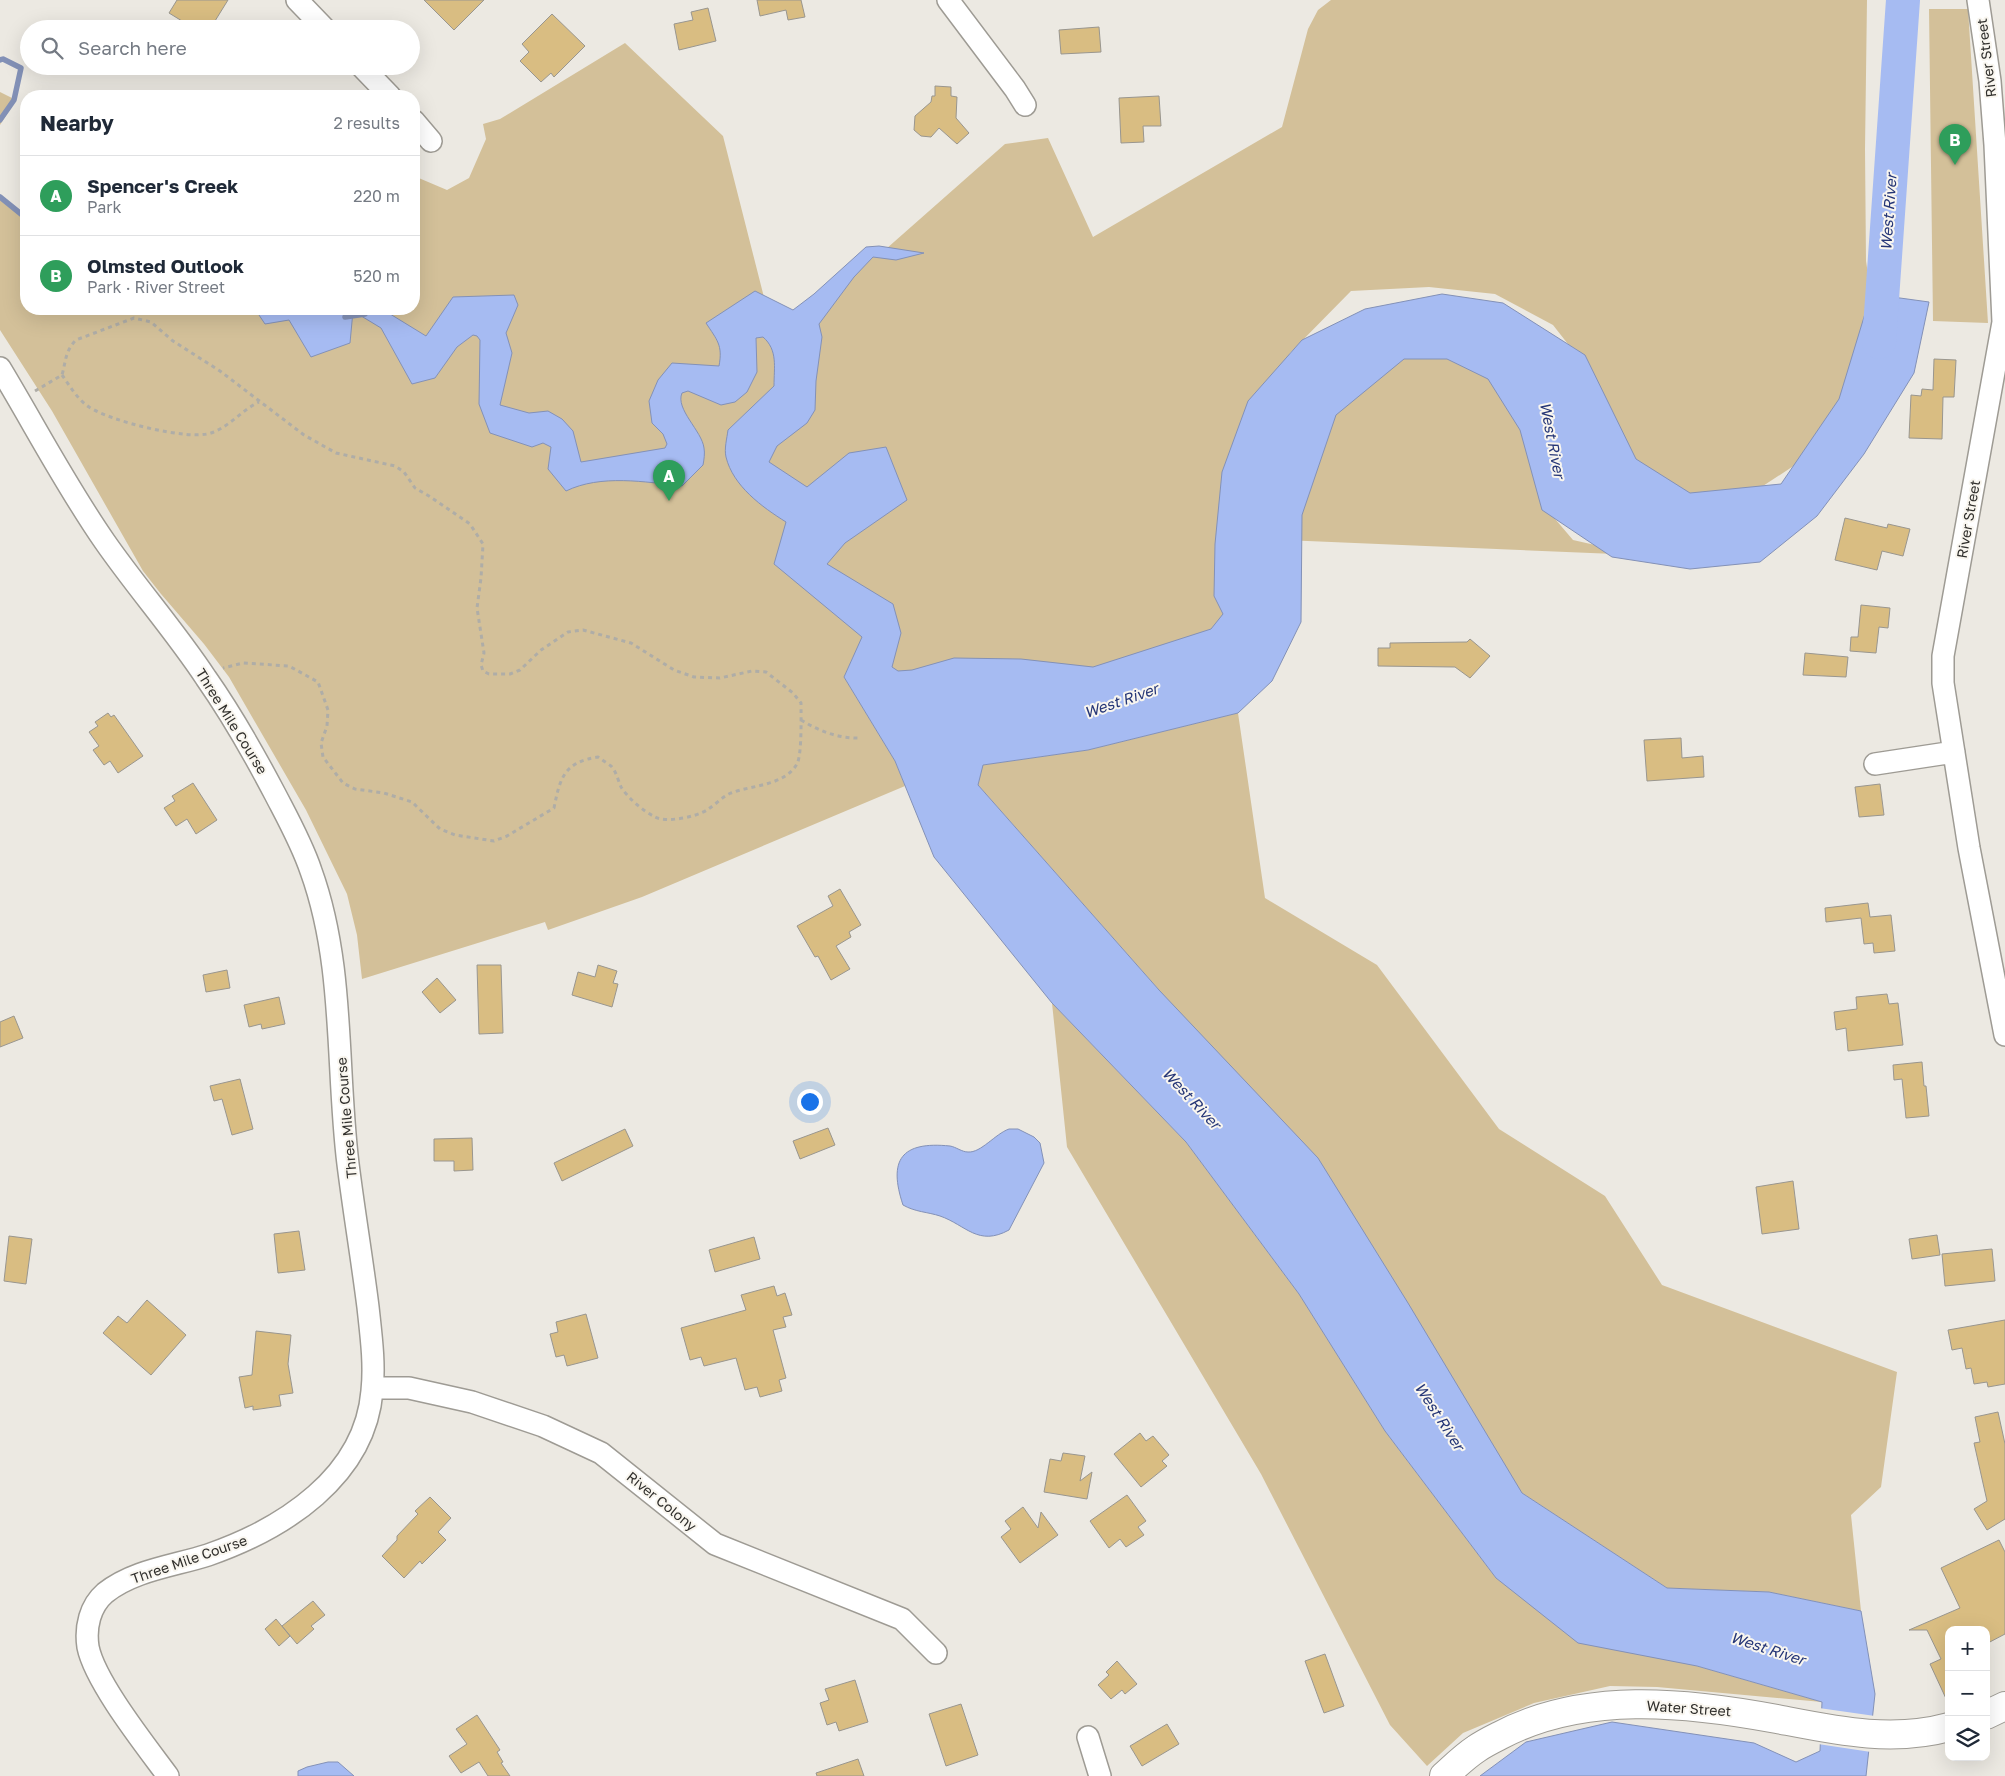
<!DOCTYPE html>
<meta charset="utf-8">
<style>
:root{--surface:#fff;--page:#f2f2f3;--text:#1f2937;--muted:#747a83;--line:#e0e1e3;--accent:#4361d4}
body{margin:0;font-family:"Golos Text",sans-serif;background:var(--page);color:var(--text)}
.controls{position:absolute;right:15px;bottom:15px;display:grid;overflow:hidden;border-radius:10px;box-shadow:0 5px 20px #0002}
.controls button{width:45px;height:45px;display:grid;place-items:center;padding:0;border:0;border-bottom:1px solid var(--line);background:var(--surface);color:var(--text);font:25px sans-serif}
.you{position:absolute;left:809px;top:1101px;width:18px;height:18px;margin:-12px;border:4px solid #fff;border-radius:50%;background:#1a73e8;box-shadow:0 0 0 8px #1a73e833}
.badge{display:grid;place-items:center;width:32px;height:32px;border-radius:50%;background:var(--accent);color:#fff;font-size:16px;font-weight:700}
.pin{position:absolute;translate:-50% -41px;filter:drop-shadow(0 1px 2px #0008)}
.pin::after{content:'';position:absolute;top:26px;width:18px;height:15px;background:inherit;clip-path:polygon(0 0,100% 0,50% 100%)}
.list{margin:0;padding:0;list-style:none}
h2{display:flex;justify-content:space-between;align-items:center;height:65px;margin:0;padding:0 20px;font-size:21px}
h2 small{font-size:16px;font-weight:400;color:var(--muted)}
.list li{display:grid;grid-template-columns:32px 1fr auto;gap:15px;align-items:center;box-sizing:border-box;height:80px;padding:0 20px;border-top:1px solid var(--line)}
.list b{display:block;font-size:19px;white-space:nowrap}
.list p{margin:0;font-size:16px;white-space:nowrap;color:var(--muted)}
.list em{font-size:16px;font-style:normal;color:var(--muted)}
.icon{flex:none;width:28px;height:28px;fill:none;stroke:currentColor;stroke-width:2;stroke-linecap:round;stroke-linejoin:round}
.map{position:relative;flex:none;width:2005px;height:1776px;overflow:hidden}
.search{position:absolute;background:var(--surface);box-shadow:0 5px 20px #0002;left:20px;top:20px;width:400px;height:55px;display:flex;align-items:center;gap:12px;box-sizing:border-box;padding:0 18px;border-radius:28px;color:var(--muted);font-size:19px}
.panel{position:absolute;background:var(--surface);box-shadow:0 5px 20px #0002;left:20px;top:90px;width:400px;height:225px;border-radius:20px}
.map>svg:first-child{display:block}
.green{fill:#d3c099}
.water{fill:#a6bbf2;stroke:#8391b7}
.pier{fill:#ece9e2}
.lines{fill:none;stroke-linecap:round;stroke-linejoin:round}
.stream{stroke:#8391b7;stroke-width:5.5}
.river{stroke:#a6bbf2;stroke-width:34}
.building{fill:#d9bd82;stroke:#99968f}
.street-casing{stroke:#9e9b94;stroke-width:24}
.secondary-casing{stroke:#9e9b94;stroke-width:30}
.path{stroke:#afada7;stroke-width:3;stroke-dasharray:4 4;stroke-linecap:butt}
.street{stroke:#fff;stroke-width:21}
.secondary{stroke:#fff;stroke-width:28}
.labels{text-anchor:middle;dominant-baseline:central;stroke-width:4;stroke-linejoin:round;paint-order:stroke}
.street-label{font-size:14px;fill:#302f2c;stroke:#f9f6ef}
.water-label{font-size:15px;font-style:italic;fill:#253677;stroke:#f9f6ef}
</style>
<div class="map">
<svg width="2005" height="1776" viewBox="0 0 2005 1776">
<rect width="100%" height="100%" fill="#ece9e2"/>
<path class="green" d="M1331 0H1867L1865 149 1866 261 1871 294 1858 382 1795 465 1728 509 1649 510 1593 376 1553 325 1495 294 1429 287 1351 291 1290 353 1237 497 1231 627 1199 656 907 689 853 657 844 677 895 761 905 786 642 897 548 930 545 922 362 979 357 935 347 894 306 810 229 677 204 644 161 594 143 571 52 411 0 330V198L26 215V309H414V176L447 190 469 178 486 139 483 124 500 119 625 43 723 136 769 317 787 340 872 252 886 249 1005 144 1048 138 1093 237 1282 127 1308 29 1318 10Z
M1929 9H1968L1988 323 1933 321Z
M0 92 16 100 0 125Z
M1426 341 1501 361 1550 513 1573 540 1639 555 1284 540 1311 416Z
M1238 713 1265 898 1377 965 1499 1129 1605 1196 1662 1285 1897 1372 1881 1487 1851 1515 1861 1611 1769 1592 1667 1588 1522 1493 1159 990 978 785 982 765 1088 750Z
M1052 1003 1186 1142 1299 1294 1385 1431 1496 1578 1697 1666 1822 1702 1657 1687 1610 1686 1534 1703 1463 1733 1427 1766 1390 1725 1261 1474 1067 1147Z"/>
<path class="water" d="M879 246 924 253 896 260 873 257 854 277 819 324 822 337 816 381 815 410 807 423 777 446 769 462 807 487 849 453 886 447 907 500 845 543 827 564 893 604 901 633 892 667 898 671 912 670 954 658 1021 659 1093 667 1211 629 1223 614 1214 596 1215 544 1222 472 1248 401 1302 340 1365 309 1442 294 1503 303 1585 355 1636 459 1690 493 1781 484 1839 399 1871 294 1929 302 1914 373 1864 454 1817 516 1760 562 1690 569 1612 557 1542 510 1520 430 1488 379 1447 359H1404L1336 415 1302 515 1301 622 1272 681 1238 713 1088 750 983 765 978 785 1159 990 1318 1158 1408 1303 1522 1493 1667 1588 1769 1592 1861 1611 1875 1694 1866 1776H1480L1526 1742 1612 1722 1754 1743 1796 1762 1820 1751 1822 1702 1697 1666 1578 1643 1496 1578 1385 1431 1299 1294 1186 1142 1052 1003 934 857 895 761 844 677 862 637 774 564 786 522C762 507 733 486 726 457 724 449 727 438 728 430L774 386C774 367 778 350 763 337L756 338 757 372 747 392 735 402 721 405 688 391 682 393C675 409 702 431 704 448 705 453 704 460 703 465L682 486C645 482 601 474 566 491L548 469 551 447 543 443 532 447 490 433 479 404 480 340 477 336 473 335 457 347 435 378 412 384 381 328 353 311 350 343 311 357 289 320 265 324 255 309H382L426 336 453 297 514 295 518 305 506 333 512 353 500 405 529 413 548 411 562 419 573 431 581 462 665 448 667 444 663 434 652 423 649 401 658 380 672 363 719 366C723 345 717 340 706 323L755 291 793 310 814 294 866 247Z
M1009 1129H1018L1034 1137 1040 1143 1044 1163 1009 1230C978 1247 966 1225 940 1216 928 1212 915 1212 903 1205 888 1160 901 1141 950 1146 956 1147 962 1152 968 1152 981 1153 995 1134 1009 1129Z
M328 1762H338L354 1776H298V1771L307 1767Z"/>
<path class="pier" d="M1819 1708 1875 1716 1871 1752 1818 1744Z"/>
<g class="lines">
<path class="stream" d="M0 60 3 59 21 68 14 100 0 120
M0 197 26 218
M345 317 365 314"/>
<path class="river" d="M1879 342 1903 0"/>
</g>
<path class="building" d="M177 0H228L210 29H195L169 13Z
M424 0H484L454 30Z
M757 0H801L805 17 788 20 786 10 760 16Z
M708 8 716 41 679 50 674 24 693 20 691 12Z
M552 14 585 46 554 77 551 73 541 82 520 61 529 52 522 44Z
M1099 27 1101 52 1061 54 1059 30Z
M935 86 951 87V96L957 97 956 118 969 133 957 144 939 128 931 137 921 136 914 130 915 116 931 102 932 96H935Z
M1159 96 1161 126H1143L1144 142 1121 143 1119 98Z
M1934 359 1956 360 1954 397H1943L1942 439 1909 438 1911 395 1921 396 1922 389 1933 390Z
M1845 518 1887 528 1888 524 1910 529 1903 556 1882 551 1877 570 1835 560Z
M1861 605 1890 608 1888 628 1879 627 1876 653 1850 651 1851 637H1858Z
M1470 639 1490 656 1470 678 1455 667 1378 666V648H1390V643L1467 642Z
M1805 653 1848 657 1846 677 1803 675Z
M108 713 111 717 114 715 143 756 118 773 110 761 104 765 93 750 99 746 89 732 98 726 95 722Z
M1681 738 1682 758 1703 756 1704 777 1647 781 1644 740Z
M193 783 217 820 196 834 187 819 176 826 164 808 175 801 172 796Z
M1880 784 1884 815 1859 817 1855 787Z
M840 889 861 925 849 932 851 937 836 946 850 969 831 980 818 956 815 957 797 926 833 906 828 896Z
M1868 903 1870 917 1891 915 1895 951 1874 953 1873 943 1864 944 1861 918 1826 922 1825 908Z
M477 965H501L503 1033 479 1034Z
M598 965 617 971 613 983 618 984 612 1007 572 995 578 972 595 977Z
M227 970 230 988 206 992 203 975Z
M437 978 456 1000 440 1013 422 992Z
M1887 994 1889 1004 1898 1003 1903 1045 1848 1051 1846 1028 1836 1030 1834 1012 1857 1009 1856 997Z
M279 997 285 1024 262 1029 261 1024 249 1027 244 1005Z
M14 1016 23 1038 0 1047V1022Z
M1922 1062 1924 1086H1926L1929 1116 1906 1118 1902 1079 1894 1080 1893 1065Z
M240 1079 253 1129 232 1135 222 1099 214 1101 210 1086Z
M828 1128 835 1145 800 1159 793 1141Z
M625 1129 633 1146 562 1181 554 1163Z
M472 1138 473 1170 454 1171V1161H434V1139Z
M1793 1181 1799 1229 1762 1234 1756 1187Z
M299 1231 305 1270 278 1273 274 1234Z
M1937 1235 1940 1255 1912 1259 1909 1239Z
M9 1236 32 1239 26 1284 4 1281Z
M754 1237 760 1259 715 1272 709 1250Z
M1992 1249 1995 1281 1945 1286 1942 1254Z
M774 1286 777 1296 785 1293 792 1315 783 1317 786 1327 773 1330 786 1378 779 1380 782 1391 760 1397 757 1387 745 1390 736 1358 704 1366 701 1357 690 1360 681 1328 746 1310 741 1295Z
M147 1300 186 1335 151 1375 103 1333 118 1316 127 1323Z
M586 1314 598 1358 567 1366 564 1355 556 1357 550 1334 558 1332 556 1322Z
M2005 1320V1384L1988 1387 1987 1382 1974 1384 1971 1368 1966 1369 1962 1348 1952 1350 1948 1330Z
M256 1331 291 1335 288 1364 293 1393 279 1395 281 1406 253 1410V1406L245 1408 239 1377 252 1375Z
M1998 1412 2005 1444V1519L1987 1530 1974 1509 1987 1501 1974 1443 1980 1442 1975 1417Z
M1140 1433 1146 1441 1153 1436 1169 1455 1162 1461 1167 1466 1141 1487 1114 1454Z
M1063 1453 1085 1456 1080 1481 1092 1472 1087 1499 1044 1492 1050 1459 1061 1461Z
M1127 1495 1146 1521 1138 1527 1144 1535 1126 1547 1120 1539 1109 1548 1090 1521Z
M430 1497 451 1518 438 1532 446 1540 422 1564 420 1561 404 1578 382 1556 397 1540V1536L418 1514 415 1511Z
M1023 1507 1038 1528 1041 1512 1058 1535 1020 1563 1001 1537 1011 1529 1005 1521Z
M1999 1540 2005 1552V1634L1986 1644V1630H1949V1705L1930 1664 1941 1659 1927 1630H1909L1960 1608 1941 1568Z
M313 1601 325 1615 311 1626 314 1629 297 1644 282 1626Z
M276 1619 290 1636 279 1646 265 1629Z
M1325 1654 1344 1706 1324 1713 1305 1661Z
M1117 1661 1137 1684 1125 1694 1122 1690 1111 1699 1098 1685 1109 1675 1106 1672Z
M855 1680 868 1722 839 1731 836 1722 827 1725 820 1703 829 1700 825 1689Z
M961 1704 978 1755 946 1766 929 1714Z
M477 1715 500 1750 497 1752 503 1762 501 1763 510 1776H488L479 1762 461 1773 449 1756 467 1744 456 1729Z
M1167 1724 1179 1744 1142 1766 1130 1746Z
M858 1759 864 1776H817L816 1773Z"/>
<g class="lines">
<g class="street-casing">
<path id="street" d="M297 0 325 29
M948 0 1015 89 1025 105
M1978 0 1990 81 1995 145 2003 322 1943 656V683L1969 848 2005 1035
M361 66 390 96
M414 121 431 141
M0 368C35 426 66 486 105 542 137 588 175 631 206 678 232 715 254 754 275 794 288 819 302 844 311 871 345 965 336 1067 348 1164 354 1212 362 1259 368 1307 371 1335 375 1364 372 1391 365 1477 283 1529 208 1555 174 1566 134 1570 105 1593 90 1606 85 1627 88 1647 95 1682 146 1746 168 1776
M1875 764 1954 752
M373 1388H409L472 1402 543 1426 601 1453 715 1544 902 1619 936 1653
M1088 1737 1100 1776"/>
</g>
<g class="secondary-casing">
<path id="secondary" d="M1986 1715 2005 1706
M1444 1776C1454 1767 1464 1757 1476 1749 1483 1744 1491 1740 1499 1736 1583 1691 1686 1702 1777 1719 1834 1730 1891 1743 1949 1727"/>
</g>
<path class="path" d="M62 375C70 386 77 399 89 407 110 421 188 441 211 433 229 427 242 410 259 402
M35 391 62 375C66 361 65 351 76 340L134 318 151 322 173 341 220 371 304 435 336 453 395 466 404 472 415 488 429 496 470 524 483 544 481 578 477 608 484 653 481 665 483 671 489 674H510L520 670 541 650 568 632 583 630 631 643 674 670 694 677 720 678 752 671 766 672 793 693 801 703C801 715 802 755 797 764 784 786 752 785 731 793 722 797 715 805 707 810 696 817 666 823 655 817 643 811 628 798 621 787 618 780 616 771 611 766 607 763 602 760 598 757 564 762 560 778 554 808L507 836 494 841 455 835 440 829 412 802 384 793 355 789 343 783 323 757 321 743 327 726 328 710 318 682 289 666 243 663 223 668
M801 720C819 731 839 739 861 738"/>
<use href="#street" class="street"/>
<use href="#secondary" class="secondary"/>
</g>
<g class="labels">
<g class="street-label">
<text transform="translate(1986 58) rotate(-97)">River Street</text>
<text transform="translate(1968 519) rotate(-80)">River Street</text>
<text transform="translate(232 721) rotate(58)">Three Mile Course</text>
<text transform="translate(346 1118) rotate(-95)">Three Mile Course</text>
<text transform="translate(662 1501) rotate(39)">River Colony</text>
<text transform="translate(189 1559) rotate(-19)">Three Mile Course</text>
<text transform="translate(1689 1708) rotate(4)">Water Street</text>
</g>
<g class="water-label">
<text transform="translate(1888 212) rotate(-86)">West River</text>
<text transform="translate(1553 440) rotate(79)">West River</text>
<text transform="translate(1121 700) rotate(-19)">West River</text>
<text transform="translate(1192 1098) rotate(47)">West River</text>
<text transform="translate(1440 1416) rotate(57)">West River</text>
<text transform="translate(1768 1648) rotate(18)">West River</text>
</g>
</g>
</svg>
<div class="controls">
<button>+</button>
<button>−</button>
<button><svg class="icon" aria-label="layers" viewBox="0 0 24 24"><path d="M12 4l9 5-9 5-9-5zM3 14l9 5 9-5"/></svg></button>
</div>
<div class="you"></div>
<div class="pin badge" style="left:669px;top:501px;background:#2e9e5b">A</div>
<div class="pin badge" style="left:1955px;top:165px;background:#2e9e5b">B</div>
<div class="search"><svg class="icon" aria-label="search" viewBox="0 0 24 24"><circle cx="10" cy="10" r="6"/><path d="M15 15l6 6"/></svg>Search here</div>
<section class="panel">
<h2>Nearby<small>2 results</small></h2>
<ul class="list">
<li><span class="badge" style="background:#2e9e5b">A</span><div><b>Spencer's Creek</b><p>Park</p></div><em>220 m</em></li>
<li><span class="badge" style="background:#2e9e5b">B</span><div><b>Olmsted Outlook</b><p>Park · River Street</p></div><em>520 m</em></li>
</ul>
</section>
</div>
